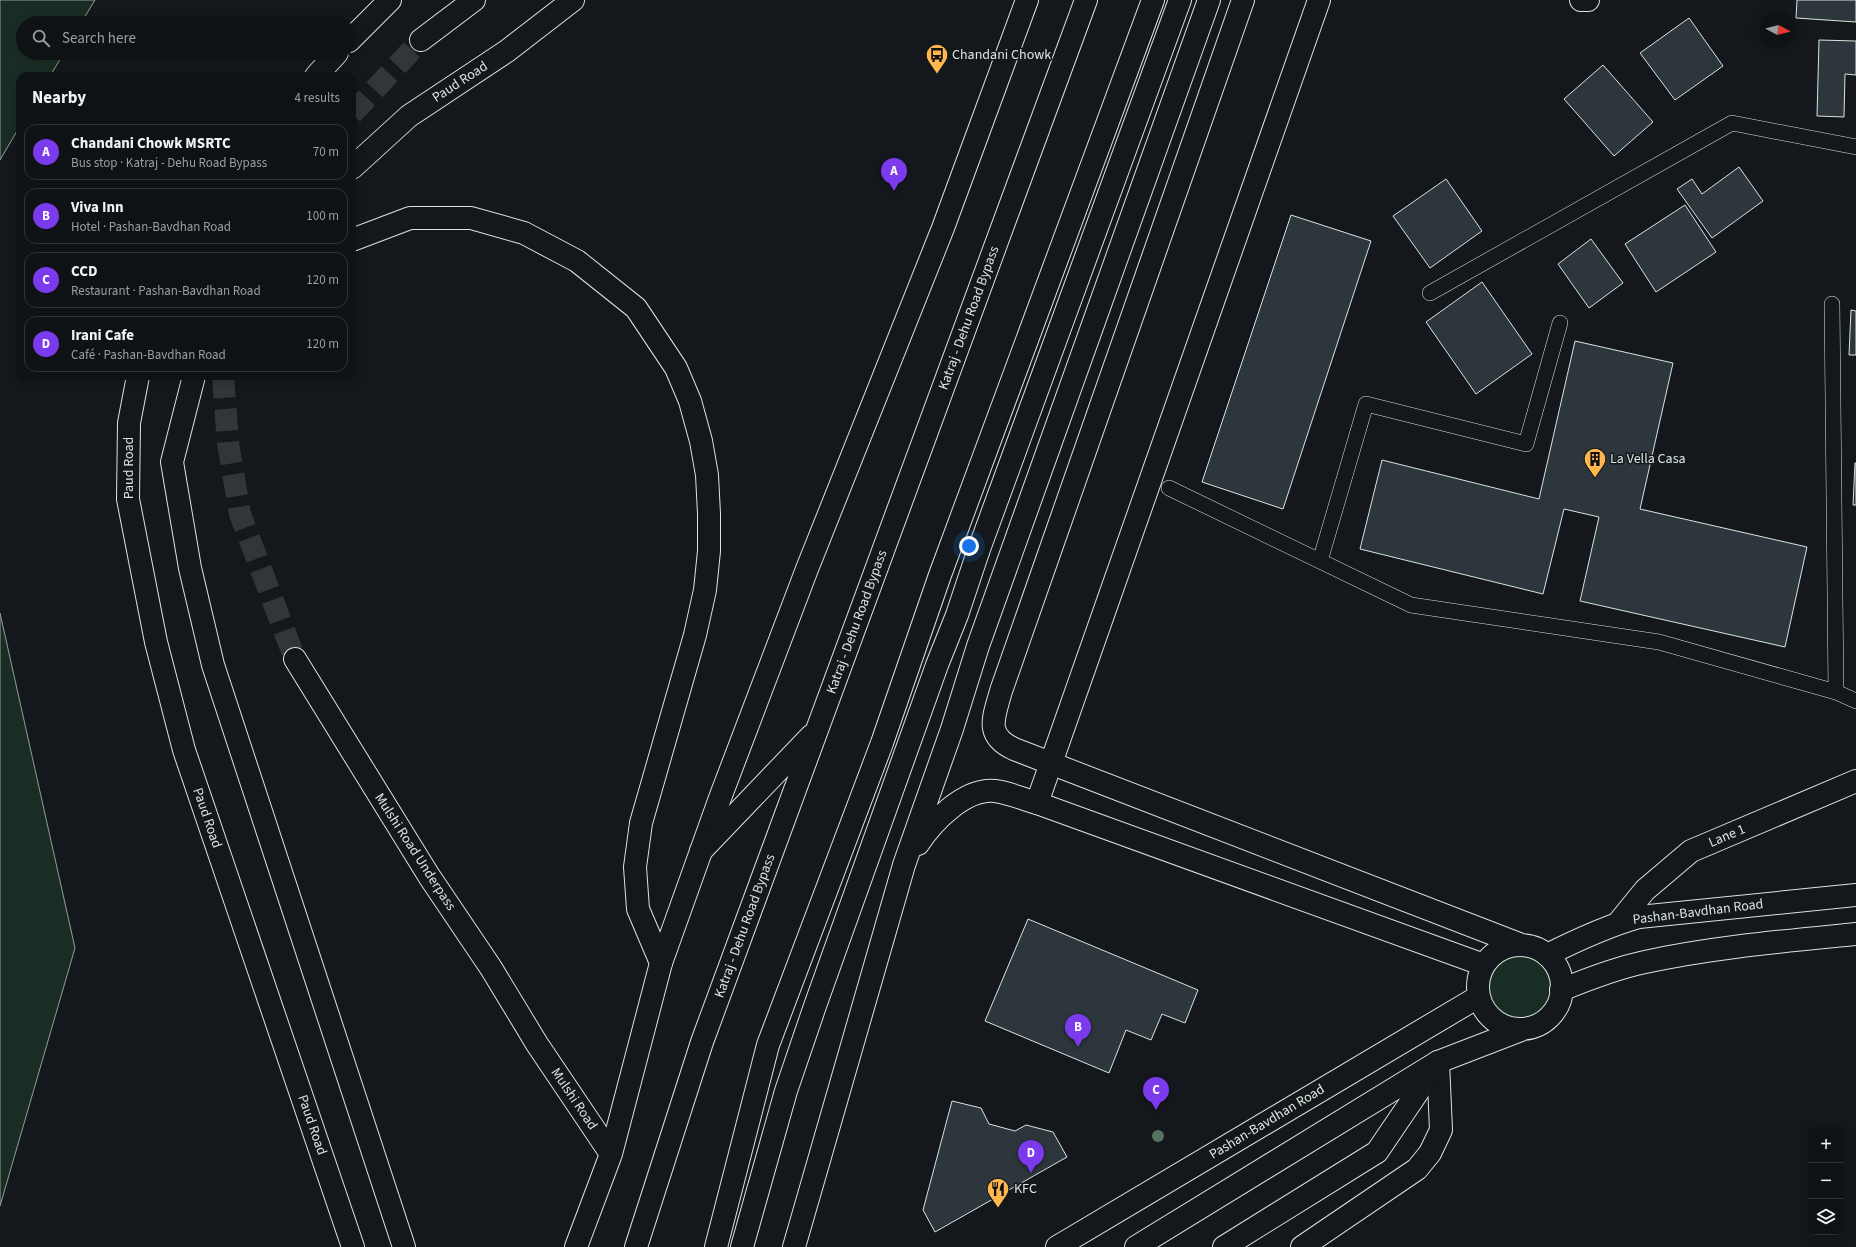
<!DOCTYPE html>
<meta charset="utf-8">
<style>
:root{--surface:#0f1215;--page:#1d2022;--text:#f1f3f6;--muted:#9b9ea0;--line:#2f3234;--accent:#7c3aed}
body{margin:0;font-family:"Source Sans 3",sans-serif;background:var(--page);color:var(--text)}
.controls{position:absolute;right:12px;bottom:12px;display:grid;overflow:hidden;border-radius:8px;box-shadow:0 2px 10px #0003}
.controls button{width:36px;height:36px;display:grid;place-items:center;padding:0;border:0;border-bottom:1px solid var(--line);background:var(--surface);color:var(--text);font:20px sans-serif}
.compass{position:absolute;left:1760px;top:12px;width:36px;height:36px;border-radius:50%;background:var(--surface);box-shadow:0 2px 10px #0003;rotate:97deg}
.you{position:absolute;left:969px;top:546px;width:14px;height:14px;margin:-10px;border:3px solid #fff;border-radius:50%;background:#1a73e8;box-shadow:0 0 0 6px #1a73e833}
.badge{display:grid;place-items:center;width:26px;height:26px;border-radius:50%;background:var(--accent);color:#fff;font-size:13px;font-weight:700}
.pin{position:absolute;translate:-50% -33px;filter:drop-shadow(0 1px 2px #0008)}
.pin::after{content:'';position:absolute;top:21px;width:14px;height:12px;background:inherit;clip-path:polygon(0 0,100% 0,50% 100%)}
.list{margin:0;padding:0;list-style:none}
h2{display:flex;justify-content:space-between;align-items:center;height:52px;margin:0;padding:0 16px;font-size:17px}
h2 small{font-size:13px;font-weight:400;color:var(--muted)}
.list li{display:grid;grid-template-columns:26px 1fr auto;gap:12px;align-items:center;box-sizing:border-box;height:56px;margin:0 8px 8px;padding:0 8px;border:1px solid var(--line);border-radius:12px}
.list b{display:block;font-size:15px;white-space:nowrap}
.list p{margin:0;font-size:13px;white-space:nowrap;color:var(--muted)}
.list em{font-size:13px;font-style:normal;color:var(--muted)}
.icon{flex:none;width:22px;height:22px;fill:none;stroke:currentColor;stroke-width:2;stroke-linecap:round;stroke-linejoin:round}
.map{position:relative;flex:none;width:1856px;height:1247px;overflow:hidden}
.search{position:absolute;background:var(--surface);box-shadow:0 2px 10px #0003;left:16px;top:16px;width:340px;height:44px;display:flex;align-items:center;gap:10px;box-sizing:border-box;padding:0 14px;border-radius:22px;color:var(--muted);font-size:15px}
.panel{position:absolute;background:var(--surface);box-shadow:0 2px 10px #0003;left:16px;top:72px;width:340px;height:308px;border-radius:12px}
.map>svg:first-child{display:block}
.green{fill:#1a2d24;stroke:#939e99}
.building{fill:#2c363c;stroke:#d8e6dc}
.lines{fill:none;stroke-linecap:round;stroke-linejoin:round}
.primary-tunnel{stroke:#313739;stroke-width:22;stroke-dasharray:22 11;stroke-linecap:butt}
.lane-casing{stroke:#d8e6dc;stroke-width:16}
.street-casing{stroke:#d8e6dc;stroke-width:24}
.secondary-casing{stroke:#d8e6dc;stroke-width:24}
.primary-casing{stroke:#d8e6dc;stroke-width:24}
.highway-casing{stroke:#d8e6dc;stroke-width:24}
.lane{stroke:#14181c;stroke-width:15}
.street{stroke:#14181c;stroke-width:22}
.secondary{stroke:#14181c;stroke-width:22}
.primary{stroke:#14181c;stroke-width:22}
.highway{stroke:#14181c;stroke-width:22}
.tree{fill:#55745f}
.labels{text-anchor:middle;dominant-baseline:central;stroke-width:3;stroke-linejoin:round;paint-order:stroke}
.poi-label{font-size:14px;fill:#d8e6dc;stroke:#14181c;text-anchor:start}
.street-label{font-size:14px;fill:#d8e6dc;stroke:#14181c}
</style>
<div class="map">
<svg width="1856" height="1247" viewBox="0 0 1856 1247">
<rect width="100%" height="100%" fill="#14181c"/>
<path class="green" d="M0 0H95L81 23H23V53H64L50 76H20V126L0 160Z
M0 613 75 948 0 1206Z
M1482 987a38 38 0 1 1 76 0a38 38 0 1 1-76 0Z"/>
<path class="building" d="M1797 0H1856V22L1796 18Z
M1689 18 1723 66 1675 100 1640 53Z
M1819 40 1856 41V75L1845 74 1844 117 1817 116Z
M1603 65 1653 122 1614 156 1564 99Z
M1739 167 1763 201 1712 238 1677 189 1692 179 1702 194Z
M1446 179 1482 231 1430 268 1393 216Z
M1685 205 1716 252 1656 292 1625 244Z
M1291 215 1371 241 1283 509 1202 482Z
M1591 239 1623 283 1589 308 1558 264Z
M1482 282 1532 354 1476 394 1426 322Z
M1851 310 1856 311V355H1849Z
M1575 341 1673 363 1640 509 1807 547 1785 647 1580 601 1599 517 1564 509 1543 594 1360 549 1382 460 1539 499Z
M1855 463H1856V505H1853Z
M1028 919 1198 990 1185 1023 1162 1014 1151 1040 1126 1030 1109 1073 985 1021Z
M952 1101 981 1108 989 1124 1015 1131 1026 1125 1053 1132 1067 1157 935 1232 923 1210Z"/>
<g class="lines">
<path class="primary-tunnel" d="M352 114 421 40
M223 376 228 443 240 514 295 659"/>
<g class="lane-casing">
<path id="lane" d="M1430 293 1732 123 1856 147
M1832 304 1836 692
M1169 488 1411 605 1659 642 1836 692 1856 701
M1320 561 1366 404 1526 444 1560 323"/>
</g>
<g class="street-casing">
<path id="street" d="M1581 0H1588
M1619 922 1645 890 1691 851 1856 781
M1302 1247 1417 1169 1430 1153 1441 1130 1438 1062"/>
</g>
<g class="secondary-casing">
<path id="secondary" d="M1037 803 1319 0
M1547 955C1577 940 1607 926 1639 917L1856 895
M661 963 720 798 807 569 943 228 1027 0
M1561 990C1588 979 1616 968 1645 962 1714 947 1786 941 1856 934"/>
</g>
<g class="primary-casing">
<path id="primary" d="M1243 0 1001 691C994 717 984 735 1014 749L1519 944
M421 40 474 0
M349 41 390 0
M316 76 337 53
M352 168 409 116 507 51 573 0
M352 240 410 218H471L524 233 577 261 636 308 676 368 690 401 701 441 707 475 709 514V551L705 590 695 635 641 823 635 867 638 909 661 963 611 1154 576 1247
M138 376 129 423 128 499 156 642 184 750 353 1247
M194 376 172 462 190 568 213 665 404 1247
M978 552 1180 0
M295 659 429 876 491 968 537 1044 611 1154
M918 844C933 821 965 788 995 791 1010 793 1023 799 1037 803L1484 965
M1478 987a42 42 0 1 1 84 0a42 42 0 1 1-84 0Z
M794 1247 904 865 952 729 978 646 1209 0
M1057 1247 1478 997
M1136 1247 1438 1062 1521 1030"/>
</g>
<g class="highway-casing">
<path id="highway" d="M701 851 811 736
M636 1247 702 1042 1086 0
M716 1247 768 1045 882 743 940 575 1153 0
M742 1247 786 1091 815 1006 937 665 957 615 978 552
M1224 1247 1377 1152 1438 1062"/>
</g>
<use href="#lane" class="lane"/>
<use href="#street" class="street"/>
<use href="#secondary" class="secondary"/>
<use href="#primary" class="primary"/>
<use href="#highway" class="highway"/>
</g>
<circle class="tree" cx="1158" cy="1136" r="6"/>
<defs>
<g id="bus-pin" transform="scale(1.15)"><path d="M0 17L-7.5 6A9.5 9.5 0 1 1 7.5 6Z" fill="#ffb74d" stroke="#14181c"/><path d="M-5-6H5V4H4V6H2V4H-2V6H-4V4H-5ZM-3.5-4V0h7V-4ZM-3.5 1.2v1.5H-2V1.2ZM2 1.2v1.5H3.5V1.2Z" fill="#111"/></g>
<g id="building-pin" transform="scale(1.15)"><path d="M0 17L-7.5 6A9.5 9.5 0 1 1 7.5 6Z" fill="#ffb74d" stroke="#14181c"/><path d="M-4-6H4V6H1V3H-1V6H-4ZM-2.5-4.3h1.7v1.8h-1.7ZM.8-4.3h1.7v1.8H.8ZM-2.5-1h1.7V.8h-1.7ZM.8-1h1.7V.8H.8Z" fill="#111"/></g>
<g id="restaurant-pin" transform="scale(1.15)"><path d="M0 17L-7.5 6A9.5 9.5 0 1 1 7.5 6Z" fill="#ffb74d" stroke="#14181c"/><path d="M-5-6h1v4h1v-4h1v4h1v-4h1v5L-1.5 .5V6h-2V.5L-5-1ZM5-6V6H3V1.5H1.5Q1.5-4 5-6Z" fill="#111"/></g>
</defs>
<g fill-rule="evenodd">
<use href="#bus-pin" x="937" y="55"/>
<use href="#building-pin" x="1595" y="459"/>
<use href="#restaurant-pin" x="998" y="1189"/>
</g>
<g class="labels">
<g class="poi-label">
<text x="952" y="55">Chandani Chowk</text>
<text x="1610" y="459">La Vella Casa</text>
<text x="1014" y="1189">KFC</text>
</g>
<g class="street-label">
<text transform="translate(460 82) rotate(-33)">Paud Road</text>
<text transform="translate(969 318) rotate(-70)">Katraj - Dehu Road Bypass</text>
<text transform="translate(129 468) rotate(-90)">Paud Road</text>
<text transform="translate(857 622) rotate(-70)">Katraj - Dehu Road Bypass</text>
<text transform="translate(207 818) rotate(71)">Paud Road</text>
<text transform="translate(1727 836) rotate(-23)">Lane 1</text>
<text transform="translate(415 852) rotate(57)">Mulshi Road Underpass</text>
<text transform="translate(1698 912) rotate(-7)">Pashan-Bavdhan Road</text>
<text transform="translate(745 926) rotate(-70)">Katraj - Dehu Road Bypass</text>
<text transform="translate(574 1099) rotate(56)">Mulshi Road</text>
<text transform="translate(1267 1122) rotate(-31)">Pashan-Bavdhan Road</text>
<text transform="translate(312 1125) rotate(71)">Paud Road</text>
</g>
</g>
</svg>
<div class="controls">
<button>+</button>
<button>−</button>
<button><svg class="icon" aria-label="layers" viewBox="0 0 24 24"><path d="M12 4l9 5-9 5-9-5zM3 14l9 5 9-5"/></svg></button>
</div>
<svg class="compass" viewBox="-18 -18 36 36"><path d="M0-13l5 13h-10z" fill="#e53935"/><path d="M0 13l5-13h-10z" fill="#9b9ea0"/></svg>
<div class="you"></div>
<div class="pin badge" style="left:894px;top:191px">A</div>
<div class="pin badge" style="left:1078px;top:1047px">B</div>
<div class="pin badge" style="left:1156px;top:1110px">C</div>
<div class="pin badge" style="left:1031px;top:1173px">D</div>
<div class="search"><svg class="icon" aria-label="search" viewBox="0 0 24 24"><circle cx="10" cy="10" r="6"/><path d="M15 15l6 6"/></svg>Search here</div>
<section class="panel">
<h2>Nearby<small>4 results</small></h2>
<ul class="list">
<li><span class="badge">A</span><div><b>Chandani Chowk MSRTC</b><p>Bus stop · Katraj - Dehu Road Bypass</p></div><em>70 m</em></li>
<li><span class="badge">B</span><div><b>Viva Inn</b><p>Hotel · Pashan-Bavdhan Road</p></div><em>100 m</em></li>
<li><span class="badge">C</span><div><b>CCD</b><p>Restaurant · Pashan-Bavdhan Road</p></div><em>120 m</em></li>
<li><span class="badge">D</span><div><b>Irani Cafe</b><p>Café · Pashan-Bavdhan Road</p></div><em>120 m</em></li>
</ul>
</section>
</div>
